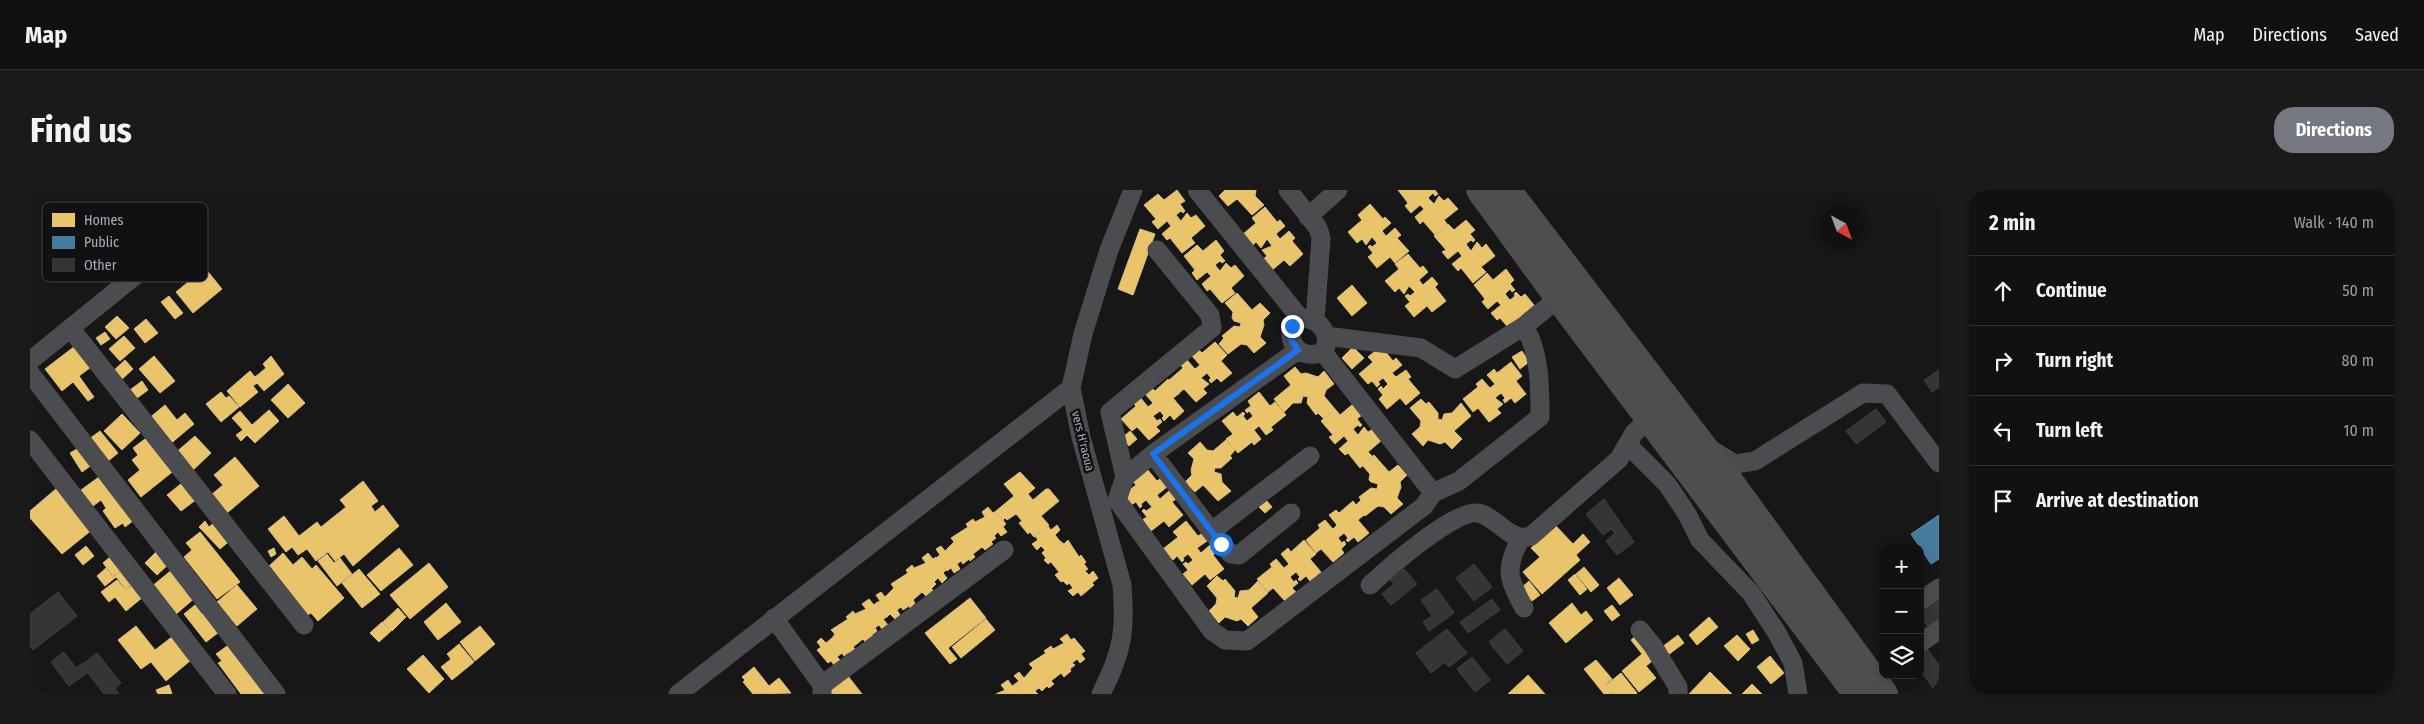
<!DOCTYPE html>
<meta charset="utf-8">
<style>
:root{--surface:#111;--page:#1a1a1a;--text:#f1f3f6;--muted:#9c9d9f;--line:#303131;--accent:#757880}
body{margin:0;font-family:"Fira Sans Condensed",sans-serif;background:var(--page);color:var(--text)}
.controls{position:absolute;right:15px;bottom:15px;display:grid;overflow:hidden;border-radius:10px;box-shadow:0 2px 8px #0003}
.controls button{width:45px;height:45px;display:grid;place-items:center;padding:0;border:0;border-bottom:1px solid var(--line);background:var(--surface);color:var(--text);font:25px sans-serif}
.compass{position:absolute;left:1789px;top:15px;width:45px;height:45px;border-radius:50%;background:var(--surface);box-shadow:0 2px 8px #0003;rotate:139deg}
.stop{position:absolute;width:15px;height:15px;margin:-11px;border:4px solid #1a73e8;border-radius:50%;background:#fff}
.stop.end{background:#1a73e8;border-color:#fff;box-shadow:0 1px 5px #0008}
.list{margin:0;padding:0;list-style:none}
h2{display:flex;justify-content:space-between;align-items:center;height:65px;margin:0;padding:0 20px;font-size:21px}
h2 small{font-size:16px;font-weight:400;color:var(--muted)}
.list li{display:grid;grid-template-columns:32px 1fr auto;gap:15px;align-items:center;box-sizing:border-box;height:70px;padding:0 20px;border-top:1px solid var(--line)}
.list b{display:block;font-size:19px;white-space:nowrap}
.list em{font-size:16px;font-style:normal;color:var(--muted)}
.icon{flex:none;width:28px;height:28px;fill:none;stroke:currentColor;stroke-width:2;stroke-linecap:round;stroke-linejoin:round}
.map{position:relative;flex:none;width:1909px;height:504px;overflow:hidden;border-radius:20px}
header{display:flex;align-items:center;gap:30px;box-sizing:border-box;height:70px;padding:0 25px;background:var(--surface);border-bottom:1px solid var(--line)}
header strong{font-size:24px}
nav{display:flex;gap:28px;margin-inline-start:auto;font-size:18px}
.intro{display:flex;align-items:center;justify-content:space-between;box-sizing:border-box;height:120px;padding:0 30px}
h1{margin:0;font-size:35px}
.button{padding:12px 22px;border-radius:20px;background:var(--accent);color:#fff;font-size:18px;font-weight:700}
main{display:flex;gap:30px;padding:0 30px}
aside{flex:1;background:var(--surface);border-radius:20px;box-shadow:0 2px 8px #0003}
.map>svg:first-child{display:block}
.homes{fill:#e9c46a;stroke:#d6bd81}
.public{fill:#457b9d;stroke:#638aa5}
.building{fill:#353536;stroke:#3f4043}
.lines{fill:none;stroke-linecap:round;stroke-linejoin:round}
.minor{stroke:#4b4c50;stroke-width:19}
.highway{stroke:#4e4e51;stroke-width:28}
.route{stroke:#1a73e8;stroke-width:6}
.labels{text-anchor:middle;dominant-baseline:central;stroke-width:5;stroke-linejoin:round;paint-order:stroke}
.street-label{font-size:12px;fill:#a8adb8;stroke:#111113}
.key{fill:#111113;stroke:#3e4045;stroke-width:1}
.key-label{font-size:14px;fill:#a8adb8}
</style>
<header>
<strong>Map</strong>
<nav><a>Map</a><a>Directions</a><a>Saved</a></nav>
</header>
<div class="intro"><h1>Find us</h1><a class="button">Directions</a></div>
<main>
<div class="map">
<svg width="1909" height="504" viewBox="0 0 1909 504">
<rect width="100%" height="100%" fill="#171717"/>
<path class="homes" d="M1147 0 1155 11 1150 14 1155 21 1153 23 1151 21 1146 25 1151 31 1157 23 1161 28 1166 25 1175 36 1161 48 1165 53 1152 63 1140 48 1137 50 1132 44 1141 36 1137 31 1128 39 1122 32 1126 29 1114 15 1128 4 1134 10Z
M1195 0H1226L1225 6 1234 15 1222 25 1207 9 1198 16 1189 6Z
M1368 0H1405L1408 4 1405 6 1403 3 1398 8 1404 14 1409 6 1414 11 1418 8 1428 19 1414 30 1418 35 1406 46 1393 31 1390 34 1385 27 1394 19 1390 15 1381 23 1375 16 1378 13Z
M1340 14 1353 29 1355 27 1361 33 1352 41 1356 46 1365 38 1371 45 1367 48 1379 61 1365 73 1360 67 1347 78 1338 67 1343 63 1338 57 1340 55 1342 57 1347 53 1342 47 1336 55 1332 49 1327 53 1318 42 1332 30 1328 25Z
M1235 17 1247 32 1250 30 1255 36 1246 44 1250 49 1259 41 1265 48 1262 51 1273 64 1260 76 1254 70 1241 81 1232 70 1237 66 1232 60 1242 56 1237 49 1231 58 1226 52 1222 56 1212 45 1226 33 1222 28Z
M1436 30 1445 40 1440 44 1445 50 1443 52 1441 50 1436 54 1441 61 1447 52 1452 58 1456 54 1465 66 1451 77 1456 82 1443 93 1431 78 1428 81 1422 74 1432 66 1428 61 1418 69 1412 62 1416 60 1404 46 1418 34 1424 40Z
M1110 39 1125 44 1103 105 1088 99Z
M1186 50 1194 61 1190 65 1195 71 1192 73 1190 71 1185 75 1190 81 1196 73 1201 78 1205 75 1214 86 1201 98 1205 103 1192 113 1180 99 1177 101 1172 94 1181 86 1177 82 1167 90 1162 83 1165 80 1154 66 1167 55 1173 61Z
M1378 64 1390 78 1393 76 1398 82 1389 90 1393 95 1402 87 1408 94 1405 97 1416 111 1402 122 1397 116 1384 127 1375 116 1380 112 1375 106 1378 104 1380 106 1385 102 1379 96 1374 104 1369 98 1365 102 1355 91 1369 79 1365 74Z
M175 78 192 99 163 123 146 102Z
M1476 79 1484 90 1480 94 1485 100 1482 102 1480 99 1475 104 1480 110 1485 106 1484 104 1486 102 1491 107 1495 104 1504 115 1491 126 1495 132 1482 142 1470 128 1467 130 1461 123 1471 115 1467 111 1458 119 1452 112 1455 109 1444 95 1457 83 1463 90Z
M1322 95 1337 113 1322 126 1307 108Z
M1207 103 1222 120 1230 113 1240 123 1233 130 1234 135 1230 147 1236 153 1224 163 1217 155 1211 154 1198 164 1189 154 1194 148 1192 146 1204 136 1210 137 1211 133 1204 131 1202 128 1203 122 1195 113Z
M139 106 153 123 145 129 131 112Z
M87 126 99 138 86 149 75 137Z
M116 129 128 143 115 153 104 139Z
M75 142 80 149 71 155 66 148Z
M94 146 105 158 90 171 79 159Z
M1185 152 1197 165 1191 171 1202 183 1191 192 1187 188 1181 193 1179 190 1181 188 1177 183 1171 188 1179 194 1173 199 1177 203 1166 212 1154 199 1149 203 1138 191 1153 178 1151 175 1157 170 1165 179 1170 175 1162 166 1169 160 1172 163Z
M49 153 65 174 49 186 64 207 58 211 43 192 32 201 15 179Z
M1351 156 1363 171 1366 168 1372 175 1362 183 1366 187 1376 180 1381 187 1378 189 1390 203 1376 215 1370 208 1357 219 1349 209 1353 205 1348 199 1351 196 1353 199 1358 194 1353 188 1348 192 1350 194 1347 197 1342 191 1338 194 1329 184 1343 172 1338 167Z
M1323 157 1334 168 1322 179 1312 168Z
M1492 161 1499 172 1490 179 1482 167Z
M124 166 145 191 130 203 109 179Z
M241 166 254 184 234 201 227 193 223 196 228 202 210 217 197 201 220 181 225 187 236 178 233 174Z
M95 170 103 179 89 192 81 183Z
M1481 172 1492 186 1486 191 1496 204 1485 213 1481 208 1475 213 1473 210 1475 208 1471 203 1465 208 1473 214 1467 219 1471 223 1459 232 1448 218 1443 222 1433 209 1448 197 1446 194 1452 189 1460 198 1465 194 1457 185 1464 179 1467 183Z
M1265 177 1271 184 1276 183 1288 187 1294 181 1304 194 1296 200 1294 206 1305 219 1294 229 1288 223 1286 225 1277 213 1278 207 1273 206 1271 213H1263L1254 222 1244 209 1261 195 1254 186Z
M1138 189 1150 203 1143 208 1154 221 1144 230 1140 225 1134 231 1132 228 1134 226 1130 221 1123 226 1127 231 1130 229 1132 232 1126 237 1130 241 1119 250 1107 237 1102 241 1091 229 1106 216 1103 213 1110 207 1118 217 1123 213 1115 204 1122 198 1125 201Z
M112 191 118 200 102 212 96 203Z
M258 194 275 213 258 228 241 210Z
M191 202 196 208 199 206 209 217 191 232 176 214Z
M1229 202 1240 216 1245 212 1256 225 1241 237 1243 240 1236 245 1229 236 1224 240 1231 249 1224 255 1222 252 1208 263 1196 249 1203 244 1192 231 1203 222 1207 227 1213 222 1215 224 1213 226 1217 231 1223 226 1219 221 1217 223 1215 220 1221 216 1218 211Z
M1391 209 1396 214 1399 212 1408 223V229L1412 230 1414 224 1422 223 1431 213 1441 226 1424 241 1432 249 1422 259 1415 252 1410 254 1398 250 1393 256 1382 244 1390 237 1391 231 1380 218Z
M1323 214 1332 225 1327 229 1332 235 1330 237 1328 235 1323 239 1328 245 1334 237 1338 242 1343 239 1352 250 1338 262 1343 267 1330 278 1318 263 1315 265 1309 259 1318 251 1314 246 1305 254 1299 247 1303 245 1291 231 1305 219 1310 225Z
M135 215 147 230 155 223 164 234 139 255 117 230Z
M239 220 249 231 225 253 217 245 211 251 206 245 213 240 202 228 210 221 222 235Z
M92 224 110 243 92 260 74 241Z
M70 241 88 263 77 272 59 249Z
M1100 241 1107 249 1099 256 1092 248Z
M119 246 146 279 111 307 98 290 110 280 102 270 108 265 103 258Z
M165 246 181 263 161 282 144 264Z
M1196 250 1205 260 1200 266 1202 268 1191 278H1185L1184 282 1191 284 1192 292 1201 301 1188 311 1173 295 1165 302 1155 292 1162 285 1161 280 1164 269 1158 263 1170 252 1177 260 1183 261Z
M52 256 63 274 52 282 40 263Z
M1344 265 1359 282 1368 275 1377 285 1370 292 1371 297 1367 308 1373 314 1361 324 1354 317 1348 316 1335 326 1326 315 1331 310 1329 307 1341 298 1347 299 1348 294 1341 292 1339 290 1340 284 1332 275Z
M205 267 229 296 197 323 181 305 193 295 184 285Z
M1117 279 1127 291 1130 289 1137 297 1127 305 1130 309 1139 301 1146 309 1142 312 1153 325 1139 337 1134 331 1121 341 1112 330 1117 327 1112 321 1114 319 1116 321 1122 317 1116 310 1111 314 1112 316 1110 318 1106 312 1101 315 1093 305 1106 295 1102 290Z
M990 282 1005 298 998 304 1003 310 1016 299H1019L1029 311 1011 326 1019 335 1004 347 1000 342 998 344 989 333 992 331 986 324 977 330 975 328 973 330 966 321 984 306 974 294Z
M73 284 104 330 95 337 93 333 85 338 73 321 76 318 71 310 63 316 51 300Z
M157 289 171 306 151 321 137 305Z
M333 291 348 311 341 316 345 322 353 315 369 336 323 376 314 364 305 371 298 362 286 371 277 359 268 365 262 357 256 362 238 339 254 326 269 346 287 332 291 337 316 317 310 310Z
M27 298 63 339 32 364 0 328V321Z
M1236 310 1242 317 1235 323 1229 317Z
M1323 311 1334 325 1328 330 1339 343 1328 352 1324 347 1318 352 1316 350 1318 348 1314 343 1308 348 1312 353 1314 351 1316 354 1311 359 1314 363 1303 372 1291 359 1286 363 1276 350 1290 338 1288 335 1295 330 1303 339 1307 335 1299 325 1306 320 1309 323Z
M958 317 963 323 966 321 976 334 973 337 977 342 971 346 968 342 964 346 966 348 961 352 963 354 955 360 952 357 943 364 945 367 940 371 939 369 933 374 931 371 927 374 930 379 924 383 921 378 917 381 906 368 910 365 906 359 911 356 915 361 924 352 921 348 938 337 936 334 943 329 945 332 955 327 952 322Z
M187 330 203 348 190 359 169 337 175 331 179 337Z
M1156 331 1168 346 1171 344 1177 351 1167 358 1171 363 1180 355 1186 362 1183 365 1194 379 1180 390 1175 384 1162 395 1153 384 1158 380 1153 374 1156 372 1158 374 1163 370 1158 364 1153 368 1154 370 1152 372 1147 366 1143 370 1133 359 1148 347 1143 342Z
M1027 335 1030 340 1025 345 1030 351 1034 354 1038 350 1049 367 1051 365 1056 372 1054 374 1058 379 1055 381 1059 385 1063 381 1068 388 1062 393 1064 395 1051 406 1048 402 1043 406 1038 401 1043 398 1039 393 1037 395 1033 391 1031 392 1025 385 1029 382 1021 372 1018 374 1014 370 1016 368 1012 363 1015 360 1011 356 1007 360 1002 354 1008 350 1005 346 1018 336 1021 340Z
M1526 336 1543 354 1553 344 1560 352 1546 365 1550 370 1512 404 1493 382 1510 367 1501 358Z
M170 342 210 392 187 409 154 367 162 360 156 353Z
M1274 350 1286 364 1280 369 1291 382 1280 391 1276 386 1270 391 1268 389 1270 387 1266 382 1260 387 1264 392 1266 390 1268 393 1262 398 1266 402 1255 411 1243 398 1238 402 1227 389 1242 377 1240 374 1246 369 1254 378 1259 374 1251 364 1258 358 1261 362Z
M56 356 64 366 53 375 45 365Z
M244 358 246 364 241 367 238 361Z
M369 358 383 375 351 401 337 385Z
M128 360 140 373 127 385 115 373Z
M253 363 263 375 272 367 282 379 286 375 314 408 288 431 281 423 278 425 237 378Z
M898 363 903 369 906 367 916 380 913 383 917 388 912 393 908 388 904 392 906 394 901 399 903 400 896 406 892 402 883 410 885 413 880 418 879 416 873 420 871 417 867 420 870 425 865 429 860 424 857 427 846 413 850 411 846 405 851 402 855 407 864 398 861 394 878 383 876 380 882 375 884 378 896 373 892 368Z
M297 364 304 373 310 368 322 384 307 396 288 371Z
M81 366 91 380 83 386 73 373Z
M399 373 418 397 380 429 360 405Z
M1554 377 1569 395 1561 402 1546 384Z
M76 378 83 387 92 380 103 393 96 399 86 387 75 396 67 386Z
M143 379 166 407 145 425 121 397Z
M329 379 350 404 332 418 312 393Z
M1545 384 1557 399 1550 405 1538 390Z
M1187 386 1193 391 1195 389 1205 401 1204 407 1208 408 1210 401 1219 400 1228 391 1238 403 1221 418 1228 427 1218 436 1211 429 1207 431 1195 427 1189 433 1179 421 1186 414 1187 408 1177 396Z
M1589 388 1603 405 1590 415 1577 398Z
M87 390 96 400 103 394 113 407 96 421 85 407 79 412 71 402Z
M1499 391 1510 405 1502 411 1491 398Z
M207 395 227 419 207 436 187 412Z
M940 408 956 428 918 458 927 469 920 474 895 443Z
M839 409 844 415 846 413 857 427 853 429 858 435 852 439 849 435 845 438 847 441 842 445 844 447 836 453 833 449 823 457 826 460 821 464 819 462 814 466 812 463 807 467 811 471 805 476 801 471 798 473 787 460 791 457 787 452 791 448 796 453 802 448 805 444 801 440 818 429 816 427 823 421 825 424 836 419 832 414Z
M416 413 431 432 408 450 394 432Z
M1542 413 1551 425 1556 421 1563 430 1536 453 1519 433Z
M165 415 172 424 178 420 193 439 176 452 154 424Z
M1582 415 1590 425 1582 431 1574 421Z
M368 418 376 427 362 441 353 432Z
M1679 427 1688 437 1667 455 1659 445Z
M956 429 965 440 931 468 922 457Z
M352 432 361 441 349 452 340 443Z
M106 436 125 460 147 443 161 470 136 491 121 472 111 479 88 450Z
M450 436 465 454 445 471 430 452Z
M1723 440 1729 450 1722 454 1716 444Z
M1037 444 1041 450 1044 448 1055 461 1051 464 1055 469 1050 473 1047 469 1042 473 1045 475 1040 479 1041 481 1034 487 1031 483 1021 491 1024 494 1019 498 1017 496 1012 501 1009 498 1005 501 1008 504H993L985 494 989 491 984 486 989 482 994 488 1003 478 999 474 1016 463 1014 461 1021 456 1023 459 1034 453 1030 449Z
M1607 445 1626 468 1616 476 1626 488 1609 502 1592 481 1612 464 1601 450Z
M1648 445 1654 453 1638 465 1632 457Z
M1707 445 1720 459 1708 471 1694 456Z
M204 451 240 504H211L188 473 192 471 186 464Z
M429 454 444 472 422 490 411 477 421 469 417 464Z
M393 465 414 489 399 503 377 479Z
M1740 466 1754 483 1741 494 1727 477Z
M1566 470 1582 489 1576 494 1583 503 1581 504H1574L1554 479Z
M724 477 739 496 749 488 761 503 723 504 713 492 715 490 712 487Z
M1680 482 1702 504H1659Z
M1591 483 1607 503 1606 504H1584L1576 495Z
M1498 485 1515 504H1478Z
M818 486 832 504H797Z
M978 490 982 496 985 494 993 504H966L975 500 971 495Z
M1722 494 1732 504H1712Z
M139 495 142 504H128L126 500Z"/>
<path class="public" d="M1909 325V369L1901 374 1881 344Z"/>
<path class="building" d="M1909 180V197L1902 202 1894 190Z
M1846 219 1856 232 1826 254 1816 241Z
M1574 309 1604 352 1587 365 1576 351 1585 343 1581 339 1573 345 1556 324Z
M1444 374 1462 397 1444 411 1426 388Z
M1374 379 1387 394 1361 415 1352 404 1364 394 1360 390Z
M1407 399 1424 423 1399 441 1393 432 1402 426 1391 410Z
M28 402 47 426 3 460 0 456V424Z
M1909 408V430L1898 437 1890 425V421Z
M1462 409 1470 420 1438 443 1430 432Z
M1417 439 1437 463 1419 477 1415 472 1401 483 1386 463Z
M1475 439 1493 461 1477 474 1459 452Z
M1895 456 1909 475V500L1906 502 1890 480V459Z
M34 462 46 478 53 473 59 481 39 496 21 472Z
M67 463 91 493 85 498 89 504H74L52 475Z
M1442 467 1460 490 1445 502 1427 479Z"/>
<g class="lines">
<path class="minor" d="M1167 0 1270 128
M1258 0 1288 38 1291 48 1285 131
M1278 27 1308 0
M1270 128C1280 128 1288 131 1293 139 1312 173 1252 174 1262 135Z
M41 139 274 435
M1296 146 1391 158 1425 179 1494 136 1529 108
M1268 160 1123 264 1095 287 1087 310 1182 441 1195 450 1217 451 1394 316 1403 303 1293 162
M0 171 155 45
M0 183 246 504
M0 250 197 504
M1598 255 1637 294 1657 324 1670 350 1721 403 1747 443 1763 473 1768 504
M1682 260 1705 274 1725 271 1833 203 1857 204 1909 273
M1123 264 1191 354 1201 364 1209 365 1261 323
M1095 287 1080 222 1182 138 1180 125 1127 60
M1403 303 1429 291 1510 227C1510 198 1510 161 1494 136
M1182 341 1280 266
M1491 348C1474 379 1478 388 1494 418
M1340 395C1358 378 1424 320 1447 323 1466 325 1480 354 1501 346L1589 269 1604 243 1620 229
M1890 411 1909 398
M744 428 792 495V504
M1610 440 1623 456 1648 497V504
M1890 453 1909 440
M792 495 974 360
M648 504 1041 198
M1071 504C1092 463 1096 441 1092 395L1051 247 1041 198 1053 144 1079 60 1103 0"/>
<path class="highway" d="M1450 0 1545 130 1827 504
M1477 0 1697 288 1854 504"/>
</g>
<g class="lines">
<path class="route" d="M1191 354 1123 264 1268 160 1260 148 1262 136"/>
</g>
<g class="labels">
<g class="street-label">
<text transform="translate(1053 251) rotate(76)">vers H'raoua</text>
</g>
</g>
<rect x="12" y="12" width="166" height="80" rx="8" class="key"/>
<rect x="22" y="23" width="23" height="14" fill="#e9c46a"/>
<rect x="22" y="46" width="23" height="13" fill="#457b9d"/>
<rect x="22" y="68" width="23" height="14" fill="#353536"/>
<g class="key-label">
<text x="54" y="35">Homes</text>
<text x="54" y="57">Public</text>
<text x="54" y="80">Other</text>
</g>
</svg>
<div class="controls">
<button>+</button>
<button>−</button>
<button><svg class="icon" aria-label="layers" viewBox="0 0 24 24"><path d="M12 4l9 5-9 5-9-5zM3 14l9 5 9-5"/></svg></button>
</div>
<svg class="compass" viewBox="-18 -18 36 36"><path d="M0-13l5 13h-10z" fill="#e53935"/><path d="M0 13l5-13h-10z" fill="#9c9d9f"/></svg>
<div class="stop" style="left:1191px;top:354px"></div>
<div class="stop end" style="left:1262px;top:136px"></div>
</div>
<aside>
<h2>2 min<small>Walk · 140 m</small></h2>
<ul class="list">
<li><svg class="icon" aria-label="ahead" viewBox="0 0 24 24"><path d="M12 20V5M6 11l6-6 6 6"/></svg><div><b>Continue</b></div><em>50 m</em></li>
<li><svg class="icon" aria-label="right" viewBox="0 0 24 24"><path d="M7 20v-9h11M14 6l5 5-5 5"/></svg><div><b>Turn right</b></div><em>80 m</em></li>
<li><svg class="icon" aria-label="left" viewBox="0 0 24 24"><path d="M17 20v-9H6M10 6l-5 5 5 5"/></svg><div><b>Turn left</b></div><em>10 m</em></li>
<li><svg class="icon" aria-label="arrive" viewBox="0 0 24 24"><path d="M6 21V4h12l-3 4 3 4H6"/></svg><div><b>Arrive at destination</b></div></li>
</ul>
</aside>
</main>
